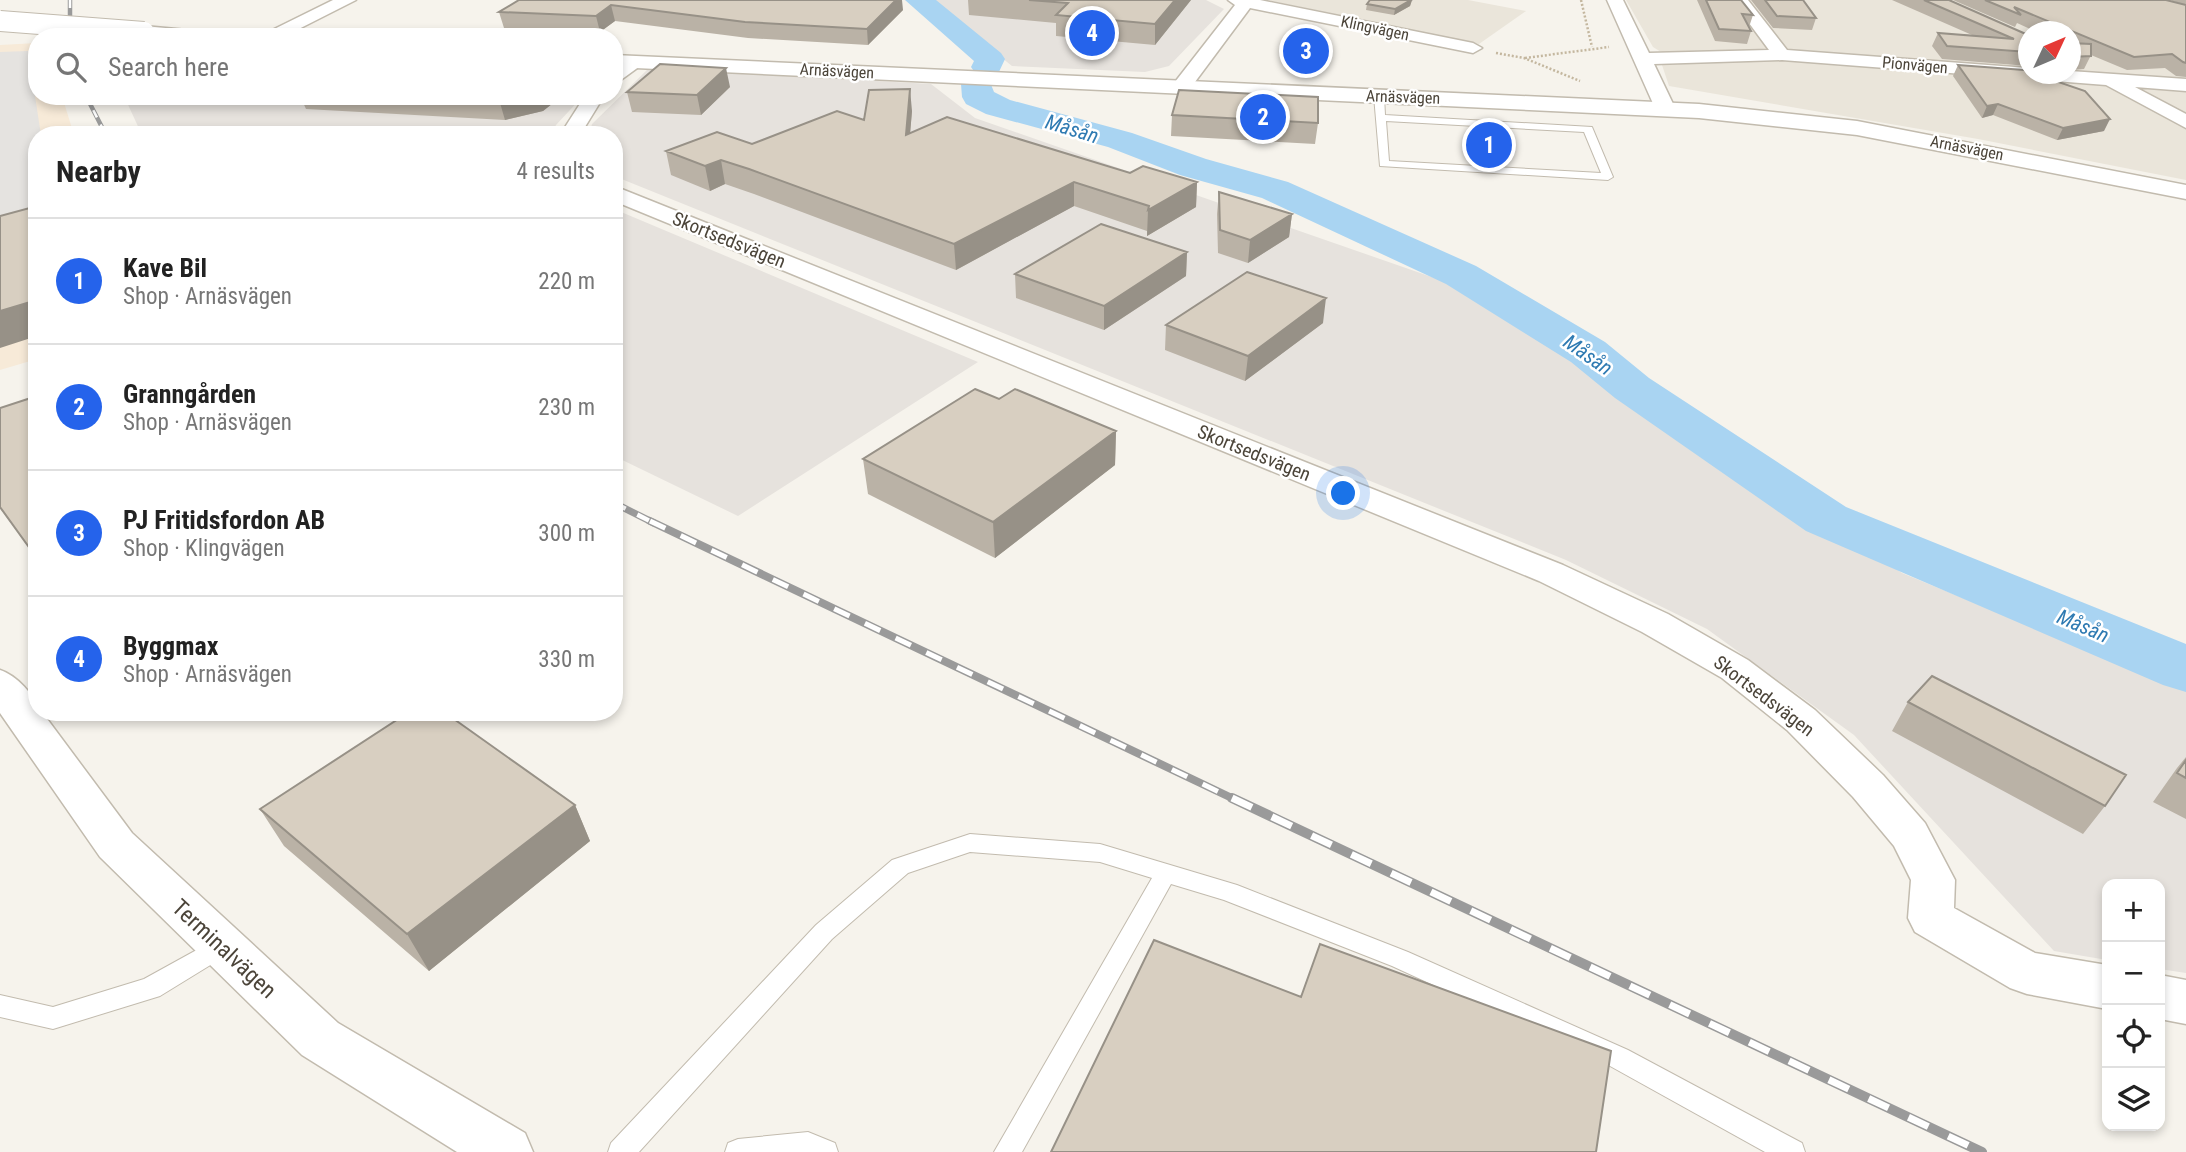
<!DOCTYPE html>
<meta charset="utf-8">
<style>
:root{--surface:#fff;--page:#f2f2f2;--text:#222;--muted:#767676;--line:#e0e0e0;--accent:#2563eb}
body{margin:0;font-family:"Roboto Condensed",sans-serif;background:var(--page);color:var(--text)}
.controls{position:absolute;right:21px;bottom:21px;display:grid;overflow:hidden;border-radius:14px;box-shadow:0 4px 10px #0003}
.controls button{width:63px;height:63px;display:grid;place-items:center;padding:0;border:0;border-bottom:2px solid var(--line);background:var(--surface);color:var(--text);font:35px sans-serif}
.compass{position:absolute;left:2018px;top:21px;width:63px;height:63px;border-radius:50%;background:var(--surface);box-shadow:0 4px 10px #0003;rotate:46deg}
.you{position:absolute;left:1344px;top:494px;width:24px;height:24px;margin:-18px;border:5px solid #fff;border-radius:50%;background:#1a73e8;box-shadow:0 0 0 10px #1a73e833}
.badge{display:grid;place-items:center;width:46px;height:46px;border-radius:50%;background:var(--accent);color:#fff;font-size:23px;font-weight:700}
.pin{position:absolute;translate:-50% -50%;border:4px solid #fff;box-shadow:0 2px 7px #0006}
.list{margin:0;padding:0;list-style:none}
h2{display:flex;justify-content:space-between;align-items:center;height:91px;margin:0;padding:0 28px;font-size:30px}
h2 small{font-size:23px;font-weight:400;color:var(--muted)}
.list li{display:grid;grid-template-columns:46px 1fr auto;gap:21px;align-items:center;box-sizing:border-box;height:126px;padding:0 28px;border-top:2px solid var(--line)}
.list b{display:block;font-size:26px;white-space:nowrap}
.list p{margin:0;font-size:23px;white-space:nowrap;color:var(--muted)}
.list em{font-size:23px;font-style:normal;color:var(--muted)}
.icon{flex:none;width:38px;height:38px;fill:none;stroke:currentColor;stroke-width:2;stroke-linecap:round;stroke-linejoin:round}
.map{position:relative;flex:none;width:2186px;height:1152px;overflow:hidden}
.search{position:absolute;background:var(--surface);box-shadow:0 4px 10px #0003;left:28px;top:28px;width:595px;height:77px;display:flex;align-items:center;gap:18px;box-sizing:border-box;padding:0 24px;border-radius:28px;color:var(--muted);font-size:26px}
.panel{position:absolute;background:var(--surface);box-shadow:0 4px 10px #0003;left:28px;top:126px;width:595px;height:595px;border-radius:28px}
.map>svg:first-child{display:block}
.residential{fill:#eae5da}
.commercial{fill:#f7ead8}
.industrial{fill:#e6e2dd}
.parking{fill:#e5e3e0}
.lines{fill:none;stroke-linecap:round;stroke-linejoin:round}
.river{fill:#a9d4f2;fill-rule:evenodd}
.service-casing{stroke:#c2bbae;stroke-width:2}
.minor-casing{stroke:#c2bbae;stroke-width:3}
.tertiary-casing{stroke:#c2bbae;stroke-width:3}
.path{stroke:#c4b79f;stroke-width:2.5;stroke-dasharray:2 2;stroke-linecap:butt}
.service{fill:#fff;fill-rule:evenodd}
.minor{fill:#fff;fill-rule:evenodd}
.tertiary{fill:#fff;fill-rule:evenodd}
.rail-far3-casing{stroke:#9a9a9a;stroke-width:4.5}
.rail-far2-casing{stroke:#9a9a9a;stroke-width:7}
.rail-far1-casing{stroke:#9a9a9a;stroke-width:8}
.rail-casing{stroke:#9a9a9a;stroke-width:10}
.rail-far3{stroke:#fff;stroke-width:2.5;stroke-dasharray:8;stroke-linecap:butt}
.rail-far2{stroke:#fff;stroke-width:4.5;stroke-dasharray:13;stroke-linecap:butt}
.rail-far1{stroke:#fff;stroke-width:5;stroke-dasharray:17;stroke-linecap:butt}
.rail{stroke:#fff;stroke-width:7;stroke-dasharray:22;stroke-linecap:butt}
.tertiary-bridge-casing{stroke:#c2bbae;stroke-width:22;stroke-linecap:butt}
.tertiary-bridge{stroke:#fff;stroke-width:20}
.wall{fill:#bab2a6}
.shaded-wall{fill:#979187}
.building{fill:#d8cfc1;stroke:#979187;stroke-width:2}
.labels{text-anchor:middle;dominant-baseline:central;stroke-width:5;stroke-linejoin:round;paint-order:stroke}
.far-street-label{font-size:16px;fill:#4b4439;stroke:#fff}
.street-label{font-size:19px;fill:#4b4439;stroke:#fff}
.water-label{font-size:21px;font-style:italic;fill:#2e7ab2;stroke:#fff}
.near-street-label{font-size:23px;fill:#4b4439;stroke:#fff}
</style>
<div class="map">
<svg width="2186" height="1152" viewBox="0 0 2186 1152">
<rect width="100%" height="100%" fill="#f6f3ec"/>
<path class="residential" d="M1267 0H1468L1526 11 1479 44Z
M1626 0H2130L2186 15V80L2071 73 2070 32H2028V69L1804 52 1681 56 1661 52 1653 47Z
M1777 59 2186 88V180L1978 139 1669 86 1662 65Z"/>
<path class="commercial" d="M37 43V96H62L74 135H37V359L0 370V45Z"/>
<path class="industrial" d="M930 0H1206L1224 9 1169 66 1145 72 1012 66Z
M649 68 931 84 975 118 1492 298 1658 417 1902 573 2186 690V973L2160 969V884H2107V960L2054 951 1854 735 1707 629 1566 560 614 176V135H589L592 124Z
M124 96H583L556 125 551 135H142Z
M614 209 978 362 738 516 614 456Z"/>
<path class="parking" d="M28 51 41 135H37V214L0 225V52Z"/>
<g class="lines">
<path class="river" d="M905 0H936L1001 53 1005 59 998 74 987 76 976 74 971 67 974 61Z
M977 74 988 77 994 92 1010 100 1132 133 1206 159 1288 182 1476 266 1605 342 1649 378 1846 507 2186 644V692L2163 685 1806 531 1615 398 1571 362 1446 284 1262 198 1180 175 1108 147 986 114 966 104 962 97 961 84 966 77Z"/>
<g class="service-casing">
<path id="service" d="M1379 93 1384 96 1385 115 1592 127 1613 177 1608 180 1380 166 1374 96ZM1386 121 1584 132 1601 173 1389 161Z
M970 834 1100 844 1237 885 1408 952 1628 1050 1802 1143 1805 1152H1765L1610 1066 1392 966 1224 900 1171 884 1022 1152H994L1152 878 1100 862 970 852 908 873 832 939 639 1152H608L611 1143 816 925 892 860Z
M222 936 230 939 234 946 230 953 160 996 53 1029 0 1017V995L53 1007 144 979Z
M808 1132 835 1143 838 1152H725L728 1143 738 1139Z"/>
</g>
<g class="minor-casing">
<path id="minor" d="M1228 0H1260L1473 43 1482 48 1473 53 1250 8 1189 90H1175L1173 86 1175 82 1235 5Z
M1607 0H1623L1649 53 1769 50 1732 0H1748L1787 50 2028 68V74H2070V71L2186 79V91L2135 87 2186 114V128L2106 85 1782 60 1654 64 1675 108 1665 114 1655 108Z
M634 57 640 58 643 62 640 66 614 85V69Z
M585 96H604L580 135H560Z
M614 186 1563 565 1668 614 1748 660 1815 710 1883 775 1925 823 1955 880 1954 908 2035 953 2107 965V1009L2027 994 2010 988 1915 932 1908 918 1911 880 1894 846 1853 797 1787 730 1722 678 1642 632 1539 581 614 201Z
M0 670C15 675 37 695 37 712H42L132 833 338 1023 525 1133 533 1152H457L302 1055 100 857 0 713Z
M2160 975 2186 980V1024L2160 1019Z"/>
</g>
<g class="tertiary-casing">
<path id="tertiary" d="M333 0H356L283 37H258Z
M144 26 198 31 207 37 137 36 135 32 137 28Z
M614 55 1699 104 1857 121 2186 185V199L1857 135 1699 118 614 67Z"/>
</g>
<path class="path" d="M1581 0 1592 47
M222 33 244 35
M1496 53 1524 58 1580 81
M1525 58 1609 47"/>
<use href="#service" class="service"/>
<use href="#minor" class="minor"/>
<use href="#tertiary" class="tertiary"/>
<g class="rail-far3-casing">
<path id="rail-far3" d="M70 0V37
M86 96 106 135"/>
</g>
<g class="rail-far2-casing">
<path id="rail-far2" d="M614 503 654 523"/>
</g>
<g class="rail-far1-casing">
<path id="rail-far1" d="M650 521 1236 800"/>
</g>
<g class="rail-casing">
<path id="rail" d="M1232 798 1982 1152"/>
</g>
<use href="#rail-far3" class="rail-far3"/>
<use href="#rail-far2" class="rail-far2"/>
<use href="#rail-far1" class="rail-far1"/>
<use href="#rail" class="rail"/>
<g class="tertiary-bridge-casing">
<path id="tertiary-bridge" d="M0 21 144 32"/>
</g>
<use href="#tertiary-bridge" class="tertiary-bridge"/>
</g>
<path class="wall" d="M519 0 903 10 868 45 748 38 615 21 600 32 504 28 499 12Z
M968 0H1191L1155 45 1056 36V23L969 15Z
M1370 0H1412L1410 6 1394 15 1366 10 1367 4Z
M1697 0H1741L1753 15 1749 27 1751 31 1747 44 1715 41Z
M1751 0H1803L1816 18 1812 30 1773 28Z
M1892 0H1949L2028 35V66L1942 59 1932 46 1938 33 1972 35Z
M1953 0H2166L2186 5V77L2176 76 2165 68 2127 70 2091 55 2084 69 2070 70V32H2037L2017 23 2015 27Z
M2169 0H2186V5Z
M1958 65 2104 131 2057 140 1993 115 1982 118 1953 76Z
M730 87 701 115 632 112 627 92Z
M300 96H562L543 111 505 120 306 109Z
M912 111 910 133 1130 173 1197 182 1196 207 1147 236V231L1074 206 956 270 754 194 725 184 710 191 671 175 666 151 752 144 864 120Z
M1172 115 1318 123 1315 144 1171 136Z
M1219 192 1292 214 1289 237 1248 263 1218 253 1217 214Z
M1187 252 1186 276 1104 330 1016 298 1015 274Z
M1323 323 1245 381 1165 350 1166 325Z
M37 396V559L0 508V408Z
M999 399 1116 431 1115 465 995 558 868 494 863 459Z
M1908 702 2105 806 2083 834 1892 731Z
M2186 757V819L2153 802 2177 768Z
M575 805 590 841 429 971 284 846 260 809Z"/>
<path class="shaded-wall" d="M896 0H902L903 10 868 45 867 29Z
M1175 0H1191L1155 45V24Z
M1411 0H1412L1410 6 1394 15 1395 9Z
M611 5 615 21 600 32 596 16Z
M726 68 730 87 701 115 697 95Z
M910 89 912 111 908 158 906 135Z
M498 96H562L543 111 505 120Z
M1998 104 1993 115 1982 118 1987 106Z
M2110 119 2104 131 2057 140 2063 128Z
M721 160 725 184 710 191 705 166Z
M1074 182V206L956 270 954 244Z
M1197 182 1196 207 1147 236 1148 210Z
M1292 214 1289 237 1248 263 1250 240Z
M1187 252 1186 276 1104 330V306Z
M1326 298 1323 323 1245 381 1248 356Z
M37 300V336L0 348V311Z
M1116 431 1115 465 995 558 993 522Z
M37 547V557L31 550Z
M575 805 590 841 429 971 407 934Z"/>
<path class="building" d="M519 0H896L867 29 745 22 611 5 596 16 499 12Z
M1029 0H1175L1155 24 1056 15 1068 3Z
M1370 0H1411L1395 9 1367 4Z
M1706 0H1741L1753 15 1742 14 1751 31 1719 29Z
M1765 0H1803L1816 18 1777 16Z
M1924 0H1949L2028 35V52L1947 46 1938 33 2014 39Z
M1985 0H2166L2186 5V63L2183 62 2172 54 2134 57 2014 7 2021 15Z
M2070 43 2091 44V56L2070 57Z
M660 64 726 68 697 95 627 92Z
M1958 65 2024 70 2028 71V74H2035L2085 91 2110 119 2063 128 1998 104 1987 106Z
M910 89 906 135 947 117 1130 173 1143 166 1197 182 1148 210 1149 206 1074 182 954 244 749 169 721 160 705 166 666 151 717 132 752 144 837 111 864 120 869 90Z
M1179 90 1318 97V123L1172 115Z
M1219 192 1292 214 1250 240 1220 230Z
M37 206V300L0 311V216Z
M1101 224 1187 252 1104 306 1015 274Z
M1247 272 1326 298 1248 356 1166 325Z
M975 389 999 399 1015 389 1116 431 993 522 863 459Z
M37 396V547L31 550 0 507V408Z
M1932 676 2126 775 2105 806 1908 702Z
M409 712H444L575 805 407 934 260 809Z
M2186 760V778L2177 773Z
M1154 940 1301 997 1320 944 1611 1051 1596 1152H1051Z"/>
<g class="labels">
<g class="far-street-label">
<text transform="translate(1375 28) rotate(12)">Klingvägen</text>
<text transform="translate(1915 65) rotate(5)">Pionvägen</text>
<text transform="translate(837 71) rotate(3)">Arnäsvägen</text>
<text transform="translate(1403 97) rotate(2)">Arnäsvägen</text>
<text transform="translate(1967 148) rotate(11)">Arnäsvägen</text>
</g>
<g class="street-label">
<text transform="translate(729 240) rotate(22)">Skortsedsvägen</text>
<text transform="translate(1254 453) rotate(22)">Skortsedsvägen</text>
<text transform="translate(1764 696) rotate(37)">Skortsedsvägen</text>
</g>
<g class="water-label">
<text transform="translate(1072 129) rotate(17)">Måsån</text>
<text transform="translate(1588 355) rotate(35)">Måsån</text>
<text transform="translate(2083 626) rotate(23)">Måsån</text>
</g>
<g class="near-street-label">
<text transform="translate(224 949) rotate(43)">Terminalvägen</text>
</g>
</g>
</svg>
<div class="controls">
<button>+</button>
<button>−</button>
<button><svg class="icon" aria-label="locate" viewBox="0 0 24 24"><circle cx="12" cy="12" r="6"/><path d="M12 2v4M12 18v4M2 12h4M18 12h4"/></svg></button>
<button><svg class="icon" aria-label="layers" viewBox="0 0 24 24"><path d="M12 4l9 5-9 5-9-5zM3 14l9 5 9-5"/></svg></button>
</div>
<svg class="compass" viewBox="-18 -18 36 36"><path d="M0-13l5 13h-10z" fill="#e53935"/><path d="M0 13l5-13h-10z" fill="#767676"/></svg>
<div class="you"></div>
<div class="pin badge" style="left:1489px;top:145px">1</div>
<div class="pin badge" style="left:1263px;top:117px">2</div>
<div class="pin badge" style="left:1306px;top:51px">3</div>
<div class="pin badge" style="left:1092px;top:33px">4</div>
<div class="search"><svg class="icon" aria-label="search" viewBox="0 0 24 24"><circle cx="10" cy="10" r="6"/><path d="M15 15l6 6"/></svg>Search here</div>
<section class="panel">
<h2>Nearby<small>4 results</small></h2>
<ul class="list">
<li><span class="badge">1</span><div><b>Kave Bil</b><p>Shop · Arnäsvägen</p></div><em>220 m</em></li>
<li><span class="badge">2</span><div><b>Granngården</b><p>Shop · Arnäsvägen</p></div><em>230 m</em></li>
<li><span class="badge">3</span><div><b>PJ Fritidsfordon AB</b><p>Shop · Klingvägen</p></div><em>300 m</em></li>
<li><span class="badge">4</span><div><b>Byggmax</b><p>Shop · Arnäsvägen</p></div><em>330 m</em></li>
</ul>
</section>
</div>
